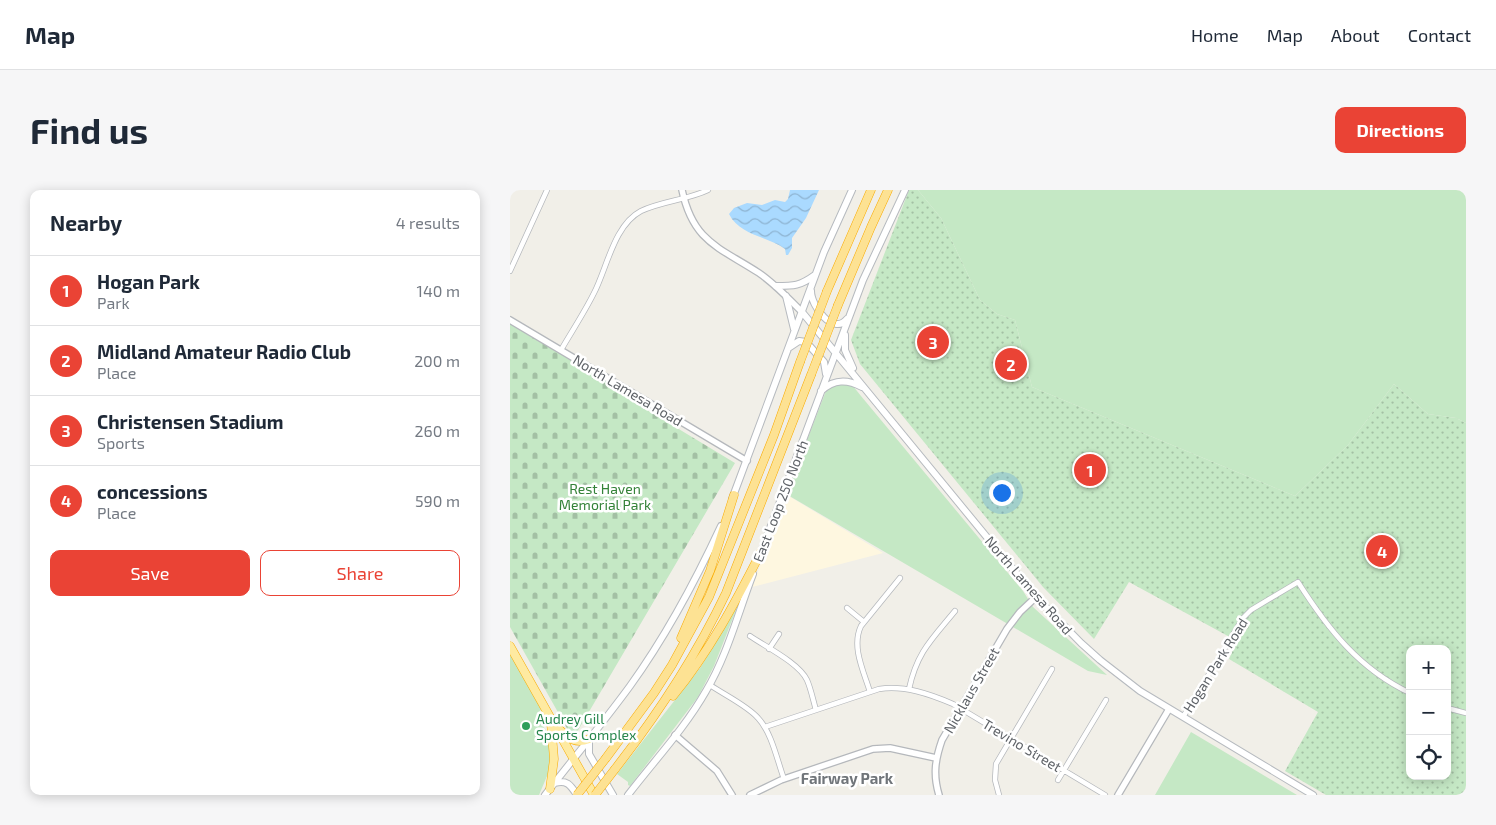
<!DOCTYPE html>
<meta charset="utf-8">
<style>
:root{--surface:#fff;--page:#f6f6f7;--text:#1f2937;--muted:#747a83;--line:#e0e1e3;--accent:#ea4335}
body{margin:0;font-family:"Exo 2",sans-serif;background:var(--page);color:var(--text)}
.controls{position:absolute;right:15px;bottom:15px;display:grid;overflow:hidden;border-radius:10px;box-shadow:0 2px 12px #0003}
.controls button{width:45px;height:45px;display:grid;place-items:center;padding:0;border:0;border-bottom:1px solid var(--line);background:var(--surface);color:var(--text);font:25px sans-serif}
.you{position:absolute;left:491px;top:302px;width:18px;height:18px;margin:-12px;border:4px solid #fff;border-radius:50%;background:#1a73e8;box-shadow:0 0 0 8px #1a73e833}
.badge{display:grid;place-items:center;width:32px;height:32px;border-radius:50%;background:var(--accent);color:#fff;font-size:16px;font-weight:700}
.pin{position:absolute;translate:-50% -50%;border:2px solid #fff;box-shadow:0 1px 5px #0006}
.list{margin:0;padding:0;list-style:none}
h2{display:flex;justify-content:space-between;align-items:center;height:65px;margin:0;padding:0 20px;font-size:21px}
h2 small{font-size:16px;font-weight:400;color:var(--muted)}
.list li{display:grid;grid-template-columns:32px 1fr auto;gap:15px;align-items:center;box-sizing:border-box;height:70px;padding:0 20px;border-top:1px solid var(--line)}
.list b{display:block;font-size:19px;white-space:nowrap}
.list p{margin:0;font-size:16px;white-space:nowrap;color:var(--muted)}
.list em{font-size:16px;font-style:normal;color:var(--muted)}
.actions{display:flex;gap:10px;padding:15px 20px}
.actions a{flex:1;padding:11px 0;border:1px solid var(--accent);border-radius:10px;text-align:center;font-size:18px;color:var(--accent)}
.actions .main{background:var(--accent);color:#fff}
.icon{flex:none;width:28px;height:28px;fill:none;stroke:currentColor;stroke-width:2;stroke-linecap:round;stroke-linejoin:round}
.map{position:relative;flex:none;width:956px;height:605px;overflow:hidden;border-radius:10px}
header{display:flex;align-items:center;gap:30px;box-sizing:border-box;height:70px;padding:0 25px;background:var(--surface);border-bottom:1px solid var(--line)}
header strong{font-size:24px}
nav{display:flex;gap:28px;margin-inline-start:auto;font-size:18px}
.intro{display:flex;align-items:center;justify-content:space-between;box-sizing:border-box;height:120px;padding:0 30px}
h1{margin:0;font-size:35px}
.button{padding:12px 22px;border-radius:10px;background:var(--accent);color:#fff;font-size:18px;font-weight:700}
main{display:flex;gap:30px;padding:0 30px}
aside{flex:1;background:var(--surface);border-radius:10px;box-shadow:0 2px 12px #0003}
.map>svg:first-child{display:block}
.commercial{fill:#fef7e0}
.grass{fill:#c5e8c5}
.cemetery{fill:url(#cemetery-stones)}
.park{fill:url(#park-dots);fill-rule:evenodd}
.water{fill:url(#water-waves)}
.lines{fill:none;stroke-linecap:round;stroke-linejoin:round}
.minor-casing{stroke:#b5b8bc;stroke-width:6}
.tertiary-casing{stroke:#b5b8bc;stroke-width:8}
.secondary-casing{stroke:#b6babf;stroke-width:8}
.trunk-casing{stroke:#f9ab00;stroke-width:9}
.motorway-casing{stroke:#f9ab00;stroke-width:9}
.minor{stroke:#fff;stroke-width:4.5}
.tertiary{stroke:#fff;stroke-width:5.5}
.secondary{stroke:#fff;stroke-width:6}
.trunk{stroke:#feeaa1;stroke-width:8}
.motorway{stroke:#fde293;stroke-width:8}
.motorway-bridge-casing{stroke:#f9ab00;stroke-width:9;stroke-linecap:butt}
.motorway-bridge{stroke:#fde293;stroke-width:8}
.leisure-dot{fill:#2e9e5b;stroke:#fff;stroke-width:2}
.labels{text-anchor:middle;dominant-baseline:central;stroke-width:5;stroke-linejoin:round;paint-order:stroke}
.street-label{font-size:14px;fill:#5f6368;stroke:#fff}
.park-label{font-size:14px;fill:#348238;stroke:#fff}
.leisure-label{font-size:14px;fill:#27864d;stroke:#fff;text-anchor:start}
.neighbourhood-label{font-size:15px;font-weight:bold;fill:#70757a;stroke:#fff}
</style>
<header>
<strong>Map</strong>
<nav><a>Home</a><a>Map</a><a>About</a><a>Contact</a></nav>
</header>
<div class="intro"><h1>Find us</h1><a class="button">Directions</a></div>
<main>
<aside>
<h2>Nearby<small>4 results</small></h2>
<ul class="list">
<li><span class="badge">1</span><div><b>Hogan Park</b><p>Park</p></div><em>140 m</em></li>
<li><span class="badge">2</span><div><b>Midland Amateur Radio Club</b><p>Place</p></div><em>200 m</em></li>
<li><span class="badge">3</span><div><b>Christensen Stadium</b><p>Sports</p></div><em>260 m</em></li>
<li><span class="badge">4</span><div><b>concessions</b><p>Place</p></div><em>590 m</em></li>
</ul>
<div class="actions"><a class="main">Save</a><a>Share</a></div>
</aside>
<div class="map">
<svg width="956" height="605" viewBox="0 0 956 605">
<defs>
<pattern id="cemetery-stones" width="16" height="16" patternUnits="userSpaceOnUse" patternTransform="scale(1.25)"><rect width="16" height="16" fill="#c5e8c5"/><path d="M2 7V4a2 2 0 0 1 4 0v3zM10 15v-3a2 2 0 0 1 4 0v3z" fill="#a3c0a4"/></pattern>
<pattern id="park-dots" width="8" height="8" patternUnits="userSpaceOnUse" patternTransform="scale(1.25)"><rect width="8" height="8" fill="#c5e8c5"/><path d="M2 2h.1M6 6h.1" fill="none" stroke="#a3c0a4" stroke-width="1.8" stroke-linecap="round"/></pattern>
<pattern id="water-waves" width="16" height="10" patternUnits="userSpaceOnUse" patternTransform="scale(1.25)"><rect width="16" height="10" fill="#aadaff"/><path d="M0 5q4-4 8 0t8 0" fill="none" stroke="#8eb4d2"/></pattern>
</defs>
<rect width="100%" height="100%" fill="#f1efe8"/>
<path class="commercial" d="M277 305 373 363 242 397Z"/>
<path class="grass" d="M408 0H956V233L946 228 918 224 884 194 838 255 785 306 522 197 505 130 487 124 470 110 431 28Z
M333 193 343 196 351 206 513 401 523 417 597 485 578 481 276 304 316 201 321 197Z
M226 414 228 415 204 476 188 507 120 596 118 595V592L107 584 190 478 210 445Z
M0 463 33 515 27 527 39 545 43 572 29 605H0Z
M681 542 787 605H645Z"/>
<path class="cemetery" d="M0 132 95 189 124 212 225 273 63 549 0 437Z"/>
<path class="park" d="M399 0H408L431 28 470 110 487 124 505 130 522 197 785 306 838 255 884 194 918 224 946 228 956 233V605H816L775 581 808 522 719 469 727 451 619 392 584 449 533 397 350 174 341 150ZM900 459H937V586H900Z"/>
<path class="water" d="M280 0H309L296 28 282 48V58L278 65H276L275 59C258 46 230 46 219 24L224 18 237 13 252 15 265 10 275 12 278 9Z"/>
<g class="lines">
<g class="minor-casing">
<path id="minor" d="M0 81 37 0
M51 160C62 141 74 123 84 103 97 78 104 35 131 21 152 11 177 10 198 0
M337 418 354 432
M240 446C256 457 289 473 297 490 301 499 303 510 306 520
M259 459 269 444
M200 495C213 504 238 516 248 528 262 543 267 570 274 589
M399 499C407 462 422 449 445 421
M360 502C354 482 341 457 351 436L390 388
M937 518 956 523
M673 527 733 428 741 420 788 392C818 439 849 479 900 503
M255 537 369 499C394 495 420 504 443 514L595 605
M548 590 596 510
M489 605 485 590 486 574 542 479"/>
</g>
<g class="tertiary-casing">
<path id="tertiary" d="M172 0C183 52 209 57 249 83 265 94 278 108 292 122
M0 130 237 271
M165 545 207 581 222 605
M240 605 271 590 363 559 380 558 426 568
M429 605C423 585 425 570 432 550L497 439 510 422 526 407
M608 605 659 519"/>
</g>
<g class="secondary-casing">
<path id="secondary" d="M266 96C284 96 290 96 305 85
M301 101C301 116 323 146 337 129
M276 106 284 139
M292 122 526 407 571 453 590 470 630 501 803 605
M335 145V160L343 178
M280 157 289 151 296 152 314 172 316 184
M311 201C324 189 337 189 352 197
M222 309 314 62 342 0
M250 365 353 90 395 0
M79 551V564L103 605
M45 593C57 589 61 596 67 605
M35 605C63 569 93 533 120 496 156 446 185 392 211 336
M118 605C144 571 175 538 196 501 217 466 228 423 243 384"/>
</g>
<g class="trunk-casing">
<path id="trunk" d="M0 456 84 605
M50 540C59 549 66 554 79 549
M40 599 44 569 41 533"/>
</g>
<g class="motorway-casing">
<path id="motorway" d="M317 101 361 0
M328 115 361 37 378 0
M171 448 200 381 224 305
M163 506C199 462 225 413 251 362
M96 568 144 503 162 475 199 407 264 245 290 172
M105 579C148 524 186 466 216 403L301 185"/>
</g>
<use href="#minor" class="minor"/>
<use href="#tertiary" class="tertiary"/>
<use href="#secondary" class="secondary"/>
<use href="#trunk" class="trunk"/>
<use href="#motorway" class="motorway"/>
<g class="motorway-bridge-casing">
<path id="motorway-bridge" d="M290 172 317 101
M301 185 328 115
M67 605 96 568
M85 605 105 579"/>
</g>
<use href="#motorway-bridge" class="motorway-bridge"/>
</g>
<circle class="leisure-dot" cx="16" cy="536" r="5"/>
<g class="labels">
<g class="street-label">
<text transform="translate(118 200) rotate(31)">North Lamesa Road</text>
<text transform="translate(270 311) rotate(-69)">East Loop 250 North</text>
<text transform="translate(519 395) rotate(49)">North Lamesa Road</text>
<text transform="translate(705 475) rotate(-58)">Hogan Park Road</text>
<text transform="translate(461 500) rotate(-60)">Nicklaus Street</text>
<text transform="translate(512 555) rotate(31)">Trevino Street</text>
</g>
<g class="park-label">
<text x="95" y="298">Rest Haven<tspan x="95" dy="16">Memorial Park</tspan></text>
</g>
<g class="leisure-label">
<text x="26" y="528">Audrey Gill<tspan x="26" dy="16">Sports Complex</tspan></text>
</g>
<g class="neighbourhood-label">
<text x="337" y="588">Fairway Park</text>
</g>
</g>
</svg>
<div class="controls">
<button>+</button>
<button>−</button>
<button><svg class="icon" aria-label="locate" viewBox="0 0 24 24"><circle cx="12" cy="12" r="6"/><path d="M12 2v4M12 18v4M2 12h4M18 12h4"/></svg></button>
</div>
<div class="you"></div>
<div class="pin badge" style="left:580px;top:280px">1</div>
<div class="pin badge" style="left:501px;top:174px">2</div>
<div class="pin badge" style="left:423px;top:152px">3</div>
<div class="pin badge" style="left:872px;top:361px">4</div>
</div>
</main>
